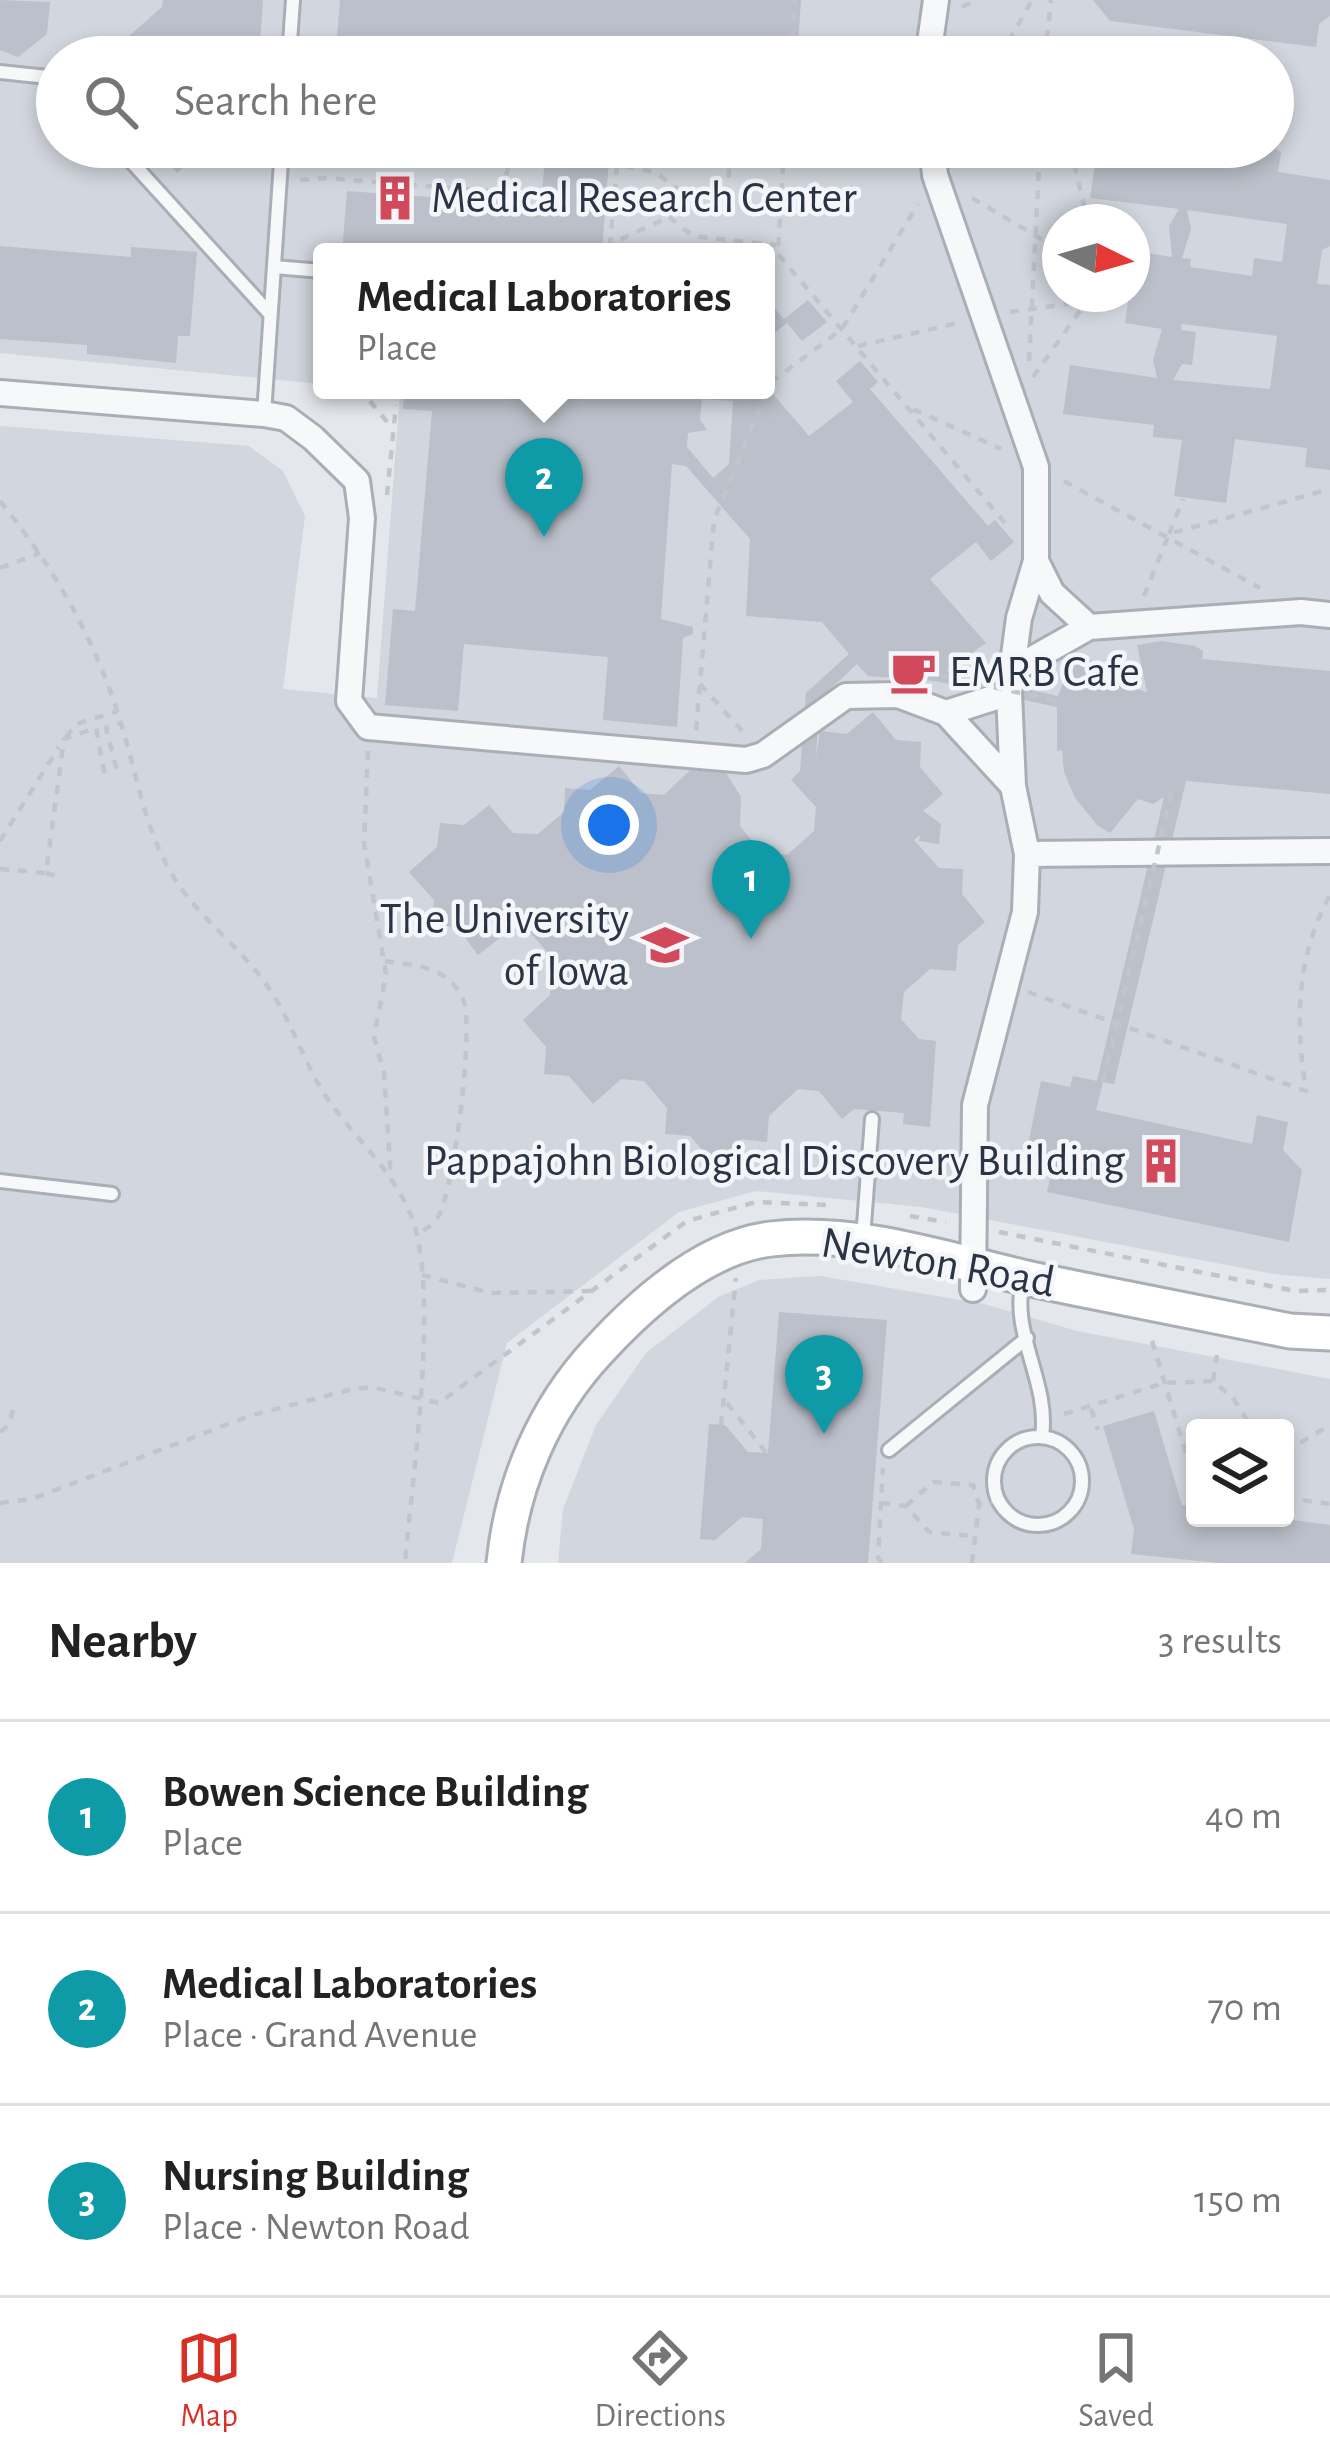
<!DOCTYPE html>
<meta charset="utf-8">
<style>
:root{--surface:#fff;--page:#f2f2f2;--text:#222;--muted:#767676;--line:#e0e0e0;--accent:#d93025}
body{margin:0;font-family:"Alegreya Sans",sans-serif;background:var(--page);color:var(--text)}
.controls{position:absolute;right:36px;bottom:36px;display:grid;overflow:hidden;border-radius:12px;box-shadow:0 6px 18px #0003}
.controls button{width:108px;height:108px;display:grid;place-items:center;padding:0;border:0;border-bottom:3px solid var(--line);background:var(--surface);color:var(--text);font:60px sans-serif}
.compass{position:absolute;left:1042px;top:204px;width:108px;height:108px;border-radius:50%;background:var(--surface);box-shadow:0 6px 18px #0003;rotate:95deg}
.you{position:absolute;left:609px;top:825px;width:42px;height:42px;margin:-30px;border:9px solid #fff;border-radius:50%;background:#1a73e8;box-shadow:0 0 0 18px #1a73e833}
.badge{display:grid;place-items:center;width:78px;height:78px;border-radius:50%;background:var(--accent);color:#fff;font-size:39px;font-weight:700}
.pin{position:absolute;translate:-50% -99px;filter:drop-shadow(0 3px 6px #0008)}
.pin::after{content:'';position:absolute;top:63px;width:42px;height:36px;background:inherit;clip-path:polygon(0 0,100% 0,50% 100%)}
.popup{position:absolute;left:313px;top:243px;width:462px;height:156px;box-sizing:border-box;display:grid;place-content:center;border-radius:12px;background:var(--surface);filter:drop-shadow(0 3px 9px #0005);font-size:39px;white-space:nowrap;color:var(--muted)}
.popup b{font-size:45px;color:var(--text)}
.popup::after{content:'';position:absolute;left:50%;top:100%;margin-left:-24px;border:24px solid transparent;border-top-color:var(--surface)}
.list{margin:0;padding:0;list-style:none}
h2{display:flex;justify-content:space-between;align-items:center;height:156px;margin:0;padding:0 48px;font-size:51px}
h2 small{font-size:39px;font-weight:400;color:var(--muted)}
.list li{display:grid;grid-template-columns:78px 1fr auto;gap:36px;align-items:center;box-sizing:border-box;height:192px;padding:0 48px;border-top:3px solid var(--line)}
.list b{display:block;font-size:45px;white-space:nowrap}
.list p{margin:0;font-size:39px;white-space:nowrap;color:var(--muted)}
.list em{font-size:39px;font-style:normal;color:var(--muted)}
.icon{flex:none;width:66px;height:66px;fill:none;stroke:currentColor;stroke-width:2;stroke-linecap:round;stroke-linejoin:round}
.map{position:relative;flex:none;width:1330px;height:1563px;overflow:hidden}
.search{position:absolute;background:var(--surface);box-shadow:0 6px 18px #0003;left:36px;right:36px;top:36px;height:132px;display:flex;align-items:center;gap:30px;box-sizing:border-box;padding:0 42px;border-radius:66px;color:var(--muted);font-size:45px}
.sheet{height:732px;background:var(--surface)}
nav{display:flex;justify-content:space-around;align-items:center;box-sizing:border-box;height:168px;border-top:3px solid var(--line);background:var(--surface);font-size:33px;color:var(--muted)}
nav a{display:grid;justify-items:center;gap:6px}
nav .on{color:var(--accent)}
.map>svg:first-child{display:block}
.built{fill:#d2d6de;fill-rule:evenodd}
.building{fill:#bbc0ca;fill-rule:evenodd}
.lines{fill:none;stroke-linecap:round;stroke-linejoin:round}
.lane-casing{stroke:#a9aeb7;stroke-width:18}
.street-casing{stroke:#a9aeb7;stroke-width:30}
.secondary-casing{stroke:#a9aeb7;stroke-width:39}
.path{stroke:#c2c5cb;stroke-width:4.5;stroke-dasharray:9 9;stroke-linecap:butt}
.lane{stroke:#f7f8fa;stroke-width:12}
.street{stroke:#f7f8fa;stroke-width:24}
.secondary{stroke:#fff;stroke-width:33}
.path-bridge{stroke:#c2c5cb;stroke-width:4.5;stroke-dasharray:9 9;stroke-linecap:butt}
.labels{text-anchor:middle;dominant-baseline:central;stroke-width:9;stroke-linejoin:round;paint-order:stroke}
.poi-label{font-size:45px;fill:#2b3445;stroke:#f4f6f9;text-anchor:start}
.street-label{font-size:45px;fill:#2b3445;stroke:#f4f6f9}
</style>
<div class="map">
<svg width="1330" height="1563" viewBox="0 0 1330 1563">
<rect width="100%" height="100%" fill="#e4e7ec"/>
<path class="built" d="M0 0H1330V1279L1274 1274 922 1207 756 1191 679 1212 507 1343 452 1563H0V426L249 446 283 471 305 516 283 689 377 698 400 392 391 390H766V252H322V384L0 353ZM57 57H1273V147H57ZM1060 222H1132V294H1060Z
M820 1276 984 1304 1077 1331 1330 1379V1563H558L563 1509 596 1425 646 1353 718 1297 759 1280ZM1195 1428H1285V1518H1195Z"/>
<path class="building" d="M0 0 50 2 47 34 18 57 0 50Z
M163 0H263L260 43 244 57H105L162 7Z
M340 0H801L797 57H349L351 37 337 36Z
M1093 0H1330V16L1319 24 1316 47 1110 21Z
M155 147H208L177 173Z
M546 147H610L602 252H342L347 191 541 205Z
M649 147H707L705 167 648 163Z
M1218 147H1272L1281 152 1278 172 1330 180V246L1322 250 1317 284 1330 285V470L1305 467 1307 448 1235 439 1226 503 1174 496 1182 440 1153 437 1154 425 1063 414 1070 365 1157 378 1153 360 1162 329 1125 323 1135 251 1172 257 1169 226 1179 209 1090 198 1097 150 1215 167ZM1187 210 1287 224 1282 262 1254 258 1252 276 1190 267 1191 259 1182 258 1191 229ZM1182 324 1277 336 1270 389 1173 380 1182 364 1192 365 1196 332 1181 330Z
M0 246 131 257V247L197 252 190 336H178L176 363 87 354V345L0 339Z
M766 299 784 319 808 300 827 322 802 341 787 323 766 340Z
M860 361 878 382 870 389 988 526 995 520 1014 542 991 561 976 542 930 579 986 643 946 671 1058 696 1071 661 1085 665 1081 657 1119 672 1121 684 1147 692 1137 645 1162 641 1195 646 1203 651 1202 659 1330 671V794L1186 781 1114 1084 1103 1082 1096 1110 1252 1144 1257 1115 1288 1122 1283 1150 1302 1170 1289 1242 1047 1192 1052 1170 1024 1164 1041 1081 1070 1087 1073 1076 1097 1081 1164 797 1153 804 1138 799 1110 833 1098 826 1075 798 1064 772 1062 750 1057 751V707L935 681 868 676 857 664 820 699 816 757 820 731 847 734 873 712 896 740 921 742 920 767 943 794 923 811 941 824 939 844 919 841 920 835 914 840 939 868 963 869 962 894 985 922 958 945 956 971 930 969 904 992 901 1019 919 1039 936 1041 930 1127 903 1124 904 1113 854 1109 842 1119 819 1091 798 1089 769 1116 767 1142 742 1139 714 1163 690 1136 665 1134 667 1108 644 1081 621 1079 593 1104 569 1076 544 1074 546 1047 523 1020 550 995 553 959 530 932 509 931 478 955 457 927 432 925 434 900 409 872 437 847 440 823 464 825 489 805 513 833 538 834 564 812 565 788 590 790 619 766 641 793 664 795 690 770 726 773 741 797 740 826 762 853 787 855 814 831 816 807 791 780 800 771 806 693 849 654 822 622 746 616 750 539 686 466 672 464 661 619 693 627V634L683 638 677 727 603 720 608 657 464 644 458 711 385 705 393 609 415 611 432 411 403 409 405 390 766 386 809 436 853 402 836 381ZM702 399 733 401 729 464 713 478 687 447 688 433 707 430 700 419Z
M779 1312 887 1320 868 1563H745L761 1549 763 1519 742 1517 715 1540 700 1539 709 1424 725 1425 748 1452 768 1453Z
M1154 1411 1182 1505 1195 1506V1518H1279L1330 1525V1563H1219L1131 1554 1134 1529 1103 1426Z"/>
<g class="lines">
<g class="lane-casing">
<path id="lane" d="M289 57 293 0
M0 72 57 78
M118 147 270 314
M274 267 322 271
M264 414 282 147
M0 1181 112 1194
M863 1238 872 1119
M1024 1278C1008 1330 1050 1382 1042 1436
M994 1481a44 44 0 1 1 88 0a44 44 0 1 1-88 0Z
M889 1450 1027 1338"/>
</g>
<g class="street-casing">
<path id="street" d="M928 57 936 0
M932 147 935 175 1036 467V561L1019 618 1009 693 1013 786 1027 854 1025 912 975 1105 973 1289
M0 393 264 414 286 418 313 438 357 481 362 518 349 701 368 727 746 760 763 755 846 696 898 695 946 713 1013 786
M1036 561 1052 593 1089 627
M1011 671 1089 627 1301 612 1330 615
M946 713 1009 693
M1027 854 1330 851"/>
</g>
<g class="secondary-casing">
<path id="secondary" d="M504 1563C512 1484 544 1409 598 1351 642 1303 704 1247 771 1239 858 1229 947 1260 1031 1279 1117 1297 1203 1314 1290 1331L1330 1333"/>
</g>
<path class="path" d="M962 7 976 0
M791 57 795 0
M867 57 904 38
M1000 57 1032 0
M1045 57 1051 0
M784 147 778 254 1010 529
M882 147 905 159
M1070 147 1088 222
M300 180 327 178 486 191 502 188 510 163 526 147
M687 196 669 217 610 244 617 165 655 172 687 196 728 192 730 147
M972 198 1060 250
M669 217 693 236 776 245
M1010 312 1089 301 1099 294
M858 346 958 323
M1029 361 1040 147
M1033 377 1092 294
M370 401 393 429
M913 409 1001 449
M1064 481 1260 588
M387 495 396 405
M0 501C53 567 92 633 118 714 136 767 141 819 169 869 193 913 234 941 263 980 289 1014 301 1056 323 1092 350 1134 394 1170 412 1218 440 1297 412 1476 405 1563
M1169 534 1183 499
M0 568 40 553
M1144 596 1169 534 1330 489
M700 684 744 733
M696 730 714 520 770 383 842 329 918 204
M66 737 76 724 118 711
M368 751 364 843 386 974 374 1037 384 1073 391 1179
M0 841 59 747
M0 869 46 873 64 739 96 728 104 771 116 767 106 728 121 723
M46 873 63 878
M385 961C416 966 447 965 463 999 475 1025 454 1191 438 1217 434 1224 424 1230 417 1235
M1028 992 1306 1091C1295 1021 1296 958 1330 895
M910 1216 946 1222
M999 1232 1295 1291 1330 1290
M422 1275 491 1293 594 1291
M1152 1341 1195 1483
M1213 1381 1217 1355
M727 1403 765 1451 769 1442
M1091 1409 1098 1430
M1064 1414 1164 1383 1213 1381 1233 1398 1252 1428
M721 1425 736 1278
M0 1432 9 1425 15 1401
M1285 1452 1330 1425
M1285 1498 1330 1504
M0 1503 32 1499 249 1416 349 1390 371 1387 439 1403 687 1221 756 1202 827 1205
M881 1503 906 1506 929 1532 972 1536
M906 1506 933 1482 973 1485 979 1504 997 1501
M882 1563 878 1558 883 1468
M972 1563 979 1504"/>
<use href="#lane" class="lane"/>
<use href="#street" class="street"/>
<use href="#secondary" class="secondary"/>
<path class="path-bridge" d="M941 676 1058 701
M1103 1082 1172 791"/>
</g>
<defs>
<g id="building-bare" transform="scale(3.6)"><path d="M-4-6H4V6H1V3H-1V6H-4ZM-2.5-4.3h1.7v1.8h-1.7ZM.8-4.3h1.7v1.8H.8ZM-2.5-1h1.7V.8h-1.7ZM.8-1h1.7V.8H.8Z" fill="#d1495b" stroke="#f4f6f9" stroke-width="2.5" paint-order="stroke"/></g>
<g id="cafe-bare" transform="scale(3.6)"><path d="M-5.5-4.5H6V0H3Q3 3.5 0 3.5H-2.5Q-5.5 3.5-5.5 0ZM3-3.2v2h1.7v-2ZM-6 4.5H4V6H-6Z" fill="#d1495b" stroke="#f4f6f9" stroke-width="2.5" paint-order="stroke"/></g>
<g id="university-bare" transform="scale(3.6)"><path d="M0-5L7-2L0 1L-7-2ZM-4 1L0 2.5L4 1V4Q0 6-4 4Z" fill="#d1495b" stroke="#f4f6f9" stroke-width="2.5" paint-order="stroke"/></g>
</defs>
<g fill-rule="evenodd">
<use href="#building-bare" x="395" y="198"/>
<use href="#cafe-bare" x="913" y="672"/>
<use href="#university-bare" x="665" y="945"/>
<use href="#building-bare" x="1161" y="1161"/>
</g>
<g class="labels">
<g class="poi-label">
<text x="431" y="198">Medical Research Center</text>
<text x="949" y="672">EMRB Cafe</text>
<text x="629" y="919" text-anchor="end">The University<tspan x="629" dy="52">of Iowa</tspan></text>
<text x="1125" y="1161" text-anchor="end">Pappajohn Biological Discovery Building</text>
</g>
<g class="street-label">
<text transform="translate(938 1263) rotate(10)">Newton Road</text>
</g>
</g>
</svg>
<div class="controls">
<button><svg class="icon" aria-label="layers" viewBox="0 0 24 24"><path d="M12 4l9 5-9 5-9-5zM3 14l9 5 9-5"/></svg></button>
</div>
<svg class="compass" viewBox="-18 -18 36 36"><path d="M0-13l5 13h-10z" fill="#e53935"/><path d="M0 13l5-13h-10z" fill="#767676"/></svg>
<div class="you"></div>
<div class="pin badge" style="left:751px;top:939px;background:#0f9aa8">1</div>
<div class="pin badge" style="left:544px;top:537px;background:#0f9aa8">2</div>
<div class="popup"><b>Medical Laboratories</b>Place</div>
<div class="pin badge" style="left:824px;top:1434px;background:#0f9aa8">3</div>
<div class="search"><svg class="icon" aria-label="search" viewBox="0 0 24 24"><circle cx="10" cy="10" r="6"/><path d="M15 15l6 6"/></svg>Search here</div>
</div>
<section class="sheet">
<h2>Nearby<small>3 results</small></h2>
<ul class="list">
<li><span class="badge" style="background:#0f9aa8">1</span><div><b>Bowen Science Building</b><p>Place</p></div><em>40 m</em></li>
<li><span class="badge" style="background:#0f9aa8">2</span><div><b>Medical Laboratories</b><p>Place · Grand Avenue</p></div><em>70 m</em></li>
<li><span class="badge" style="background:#0f9aa8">3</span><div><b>Nursing Building</b><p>Place · Newton Road</p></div><em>150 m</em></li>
</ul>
</section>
<nav>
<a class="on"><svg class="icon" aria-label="map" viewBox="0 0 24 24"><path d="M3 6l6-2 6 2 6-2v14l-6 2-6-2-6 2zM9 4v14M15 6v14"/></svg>Map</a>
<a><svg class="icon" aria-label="directions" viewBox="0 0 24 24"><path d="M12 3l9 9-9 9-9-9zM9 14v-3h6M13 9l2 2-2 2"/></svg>Directions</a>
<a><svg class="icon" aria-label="saved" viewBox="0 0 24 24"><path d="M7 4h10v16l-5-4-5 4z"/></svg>Saved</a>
</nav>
